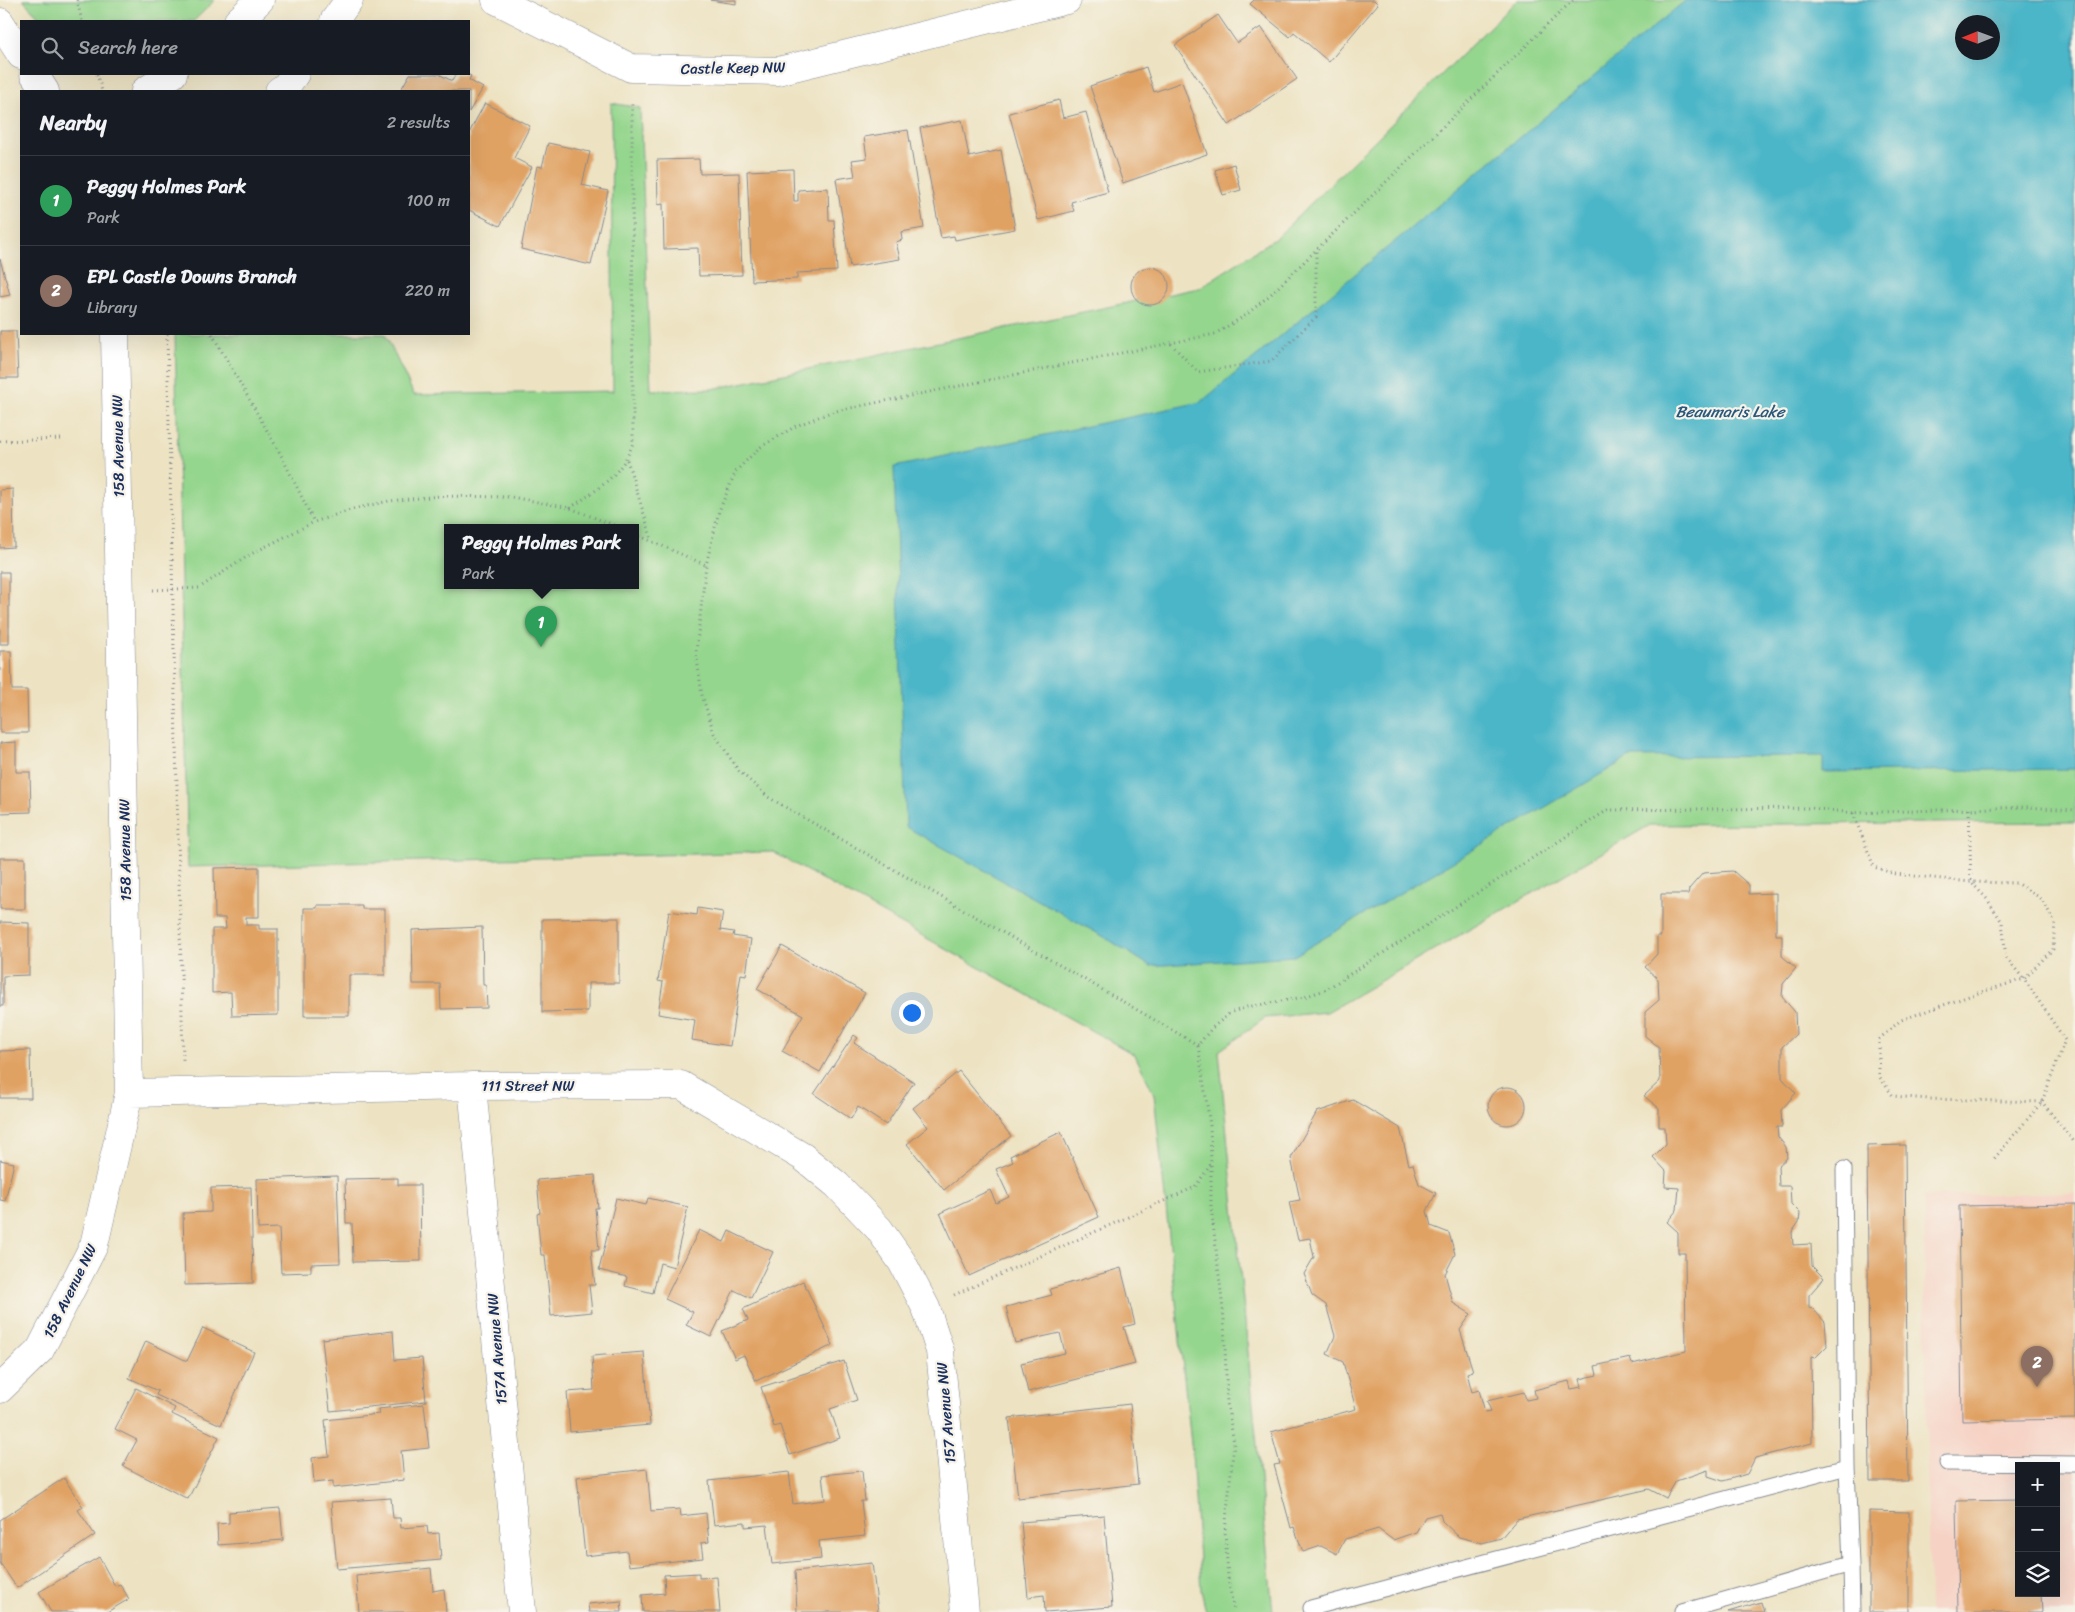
<!DOCTYPE html>
<meta charset="utf-8">
<style>
:root{--surface:#171b24;--page:#242831;--text:#f1f3f6;--muted:#9ea1a6;--line:#363941;--accent:#2563eb}
body{margin:0;font-family:Sriracha,sans-serif;background:var(--page);color:var(--text)}
.controls{position:absolute;right:15px;bottom:15px;display:grid;overflow:hidden;border-radius:0px;box-shadow:0 5px 20px #0002}
.controls button{width:45px;height:45px;display:grid;place-items:center;padding:0;border:0;border-bottom:1px solid var(--line);background:var(--surface);color:var(--text);font:25px sans-serif}
.compass{position:absolute;left:1955px;top:15px;width:45px;height:45px;border-radius:50%;background:var(--surface);box-shadow:0 5px 20px #0002;rotate:269deg}
.you{position:absolute;left:911px;top:1012px;width:18px;height:18px;margin:-12px;border:4px solid #fff;border-radius:50%;background:#1a73e8;box-shadow:0 0 0 8px #1a73e833}
.badge{display:grid;place-items:center;width:32px;height:32px;border-radius:50%;background:var(--accent);color:#fff;font-size:16px;font-weight:700}
.pin{position:absolute;translate:-50% -41px;filter:drop-shadow(0 1px 2px #0008)}
.pin::after{content:'';position:absolute;top:26px;width:18px;height:15px;background:inherit;clip-path:polygon(0 0,100% 0,50% 100%)}
.popup{position:absolute;left:444px;top:524px;width:195px;height:65px;box-sizing:border-box;display:grid;place-content:center;border-radius:0px;background:var(--surface);filter:drop-shadow(0 1px 4px #0005);font-size:16px;white-space:nowrap;color:var(--muted)}
.popup b{font-size:19px;color:var(--text)}
.popup::after{content:'';position:absolute;left:50%;top:100%;margin-left:-10px;border:10px solid transparent;border-top-color:var(--surface)}
.list{margin:0;padding:0;list-style:none}
h2{display:flex;justify-content:space-between;align-items:center;height:65px;margin:0;padding:0 20px;font-size:21px}
h2 small{font-size:16px;font-weight:400;color:var(--muted)}
.list li{display:grid;grid-template-columns:32px 1fr auto;gap:15px;align-items:center;box-sizing:border-box;height:90px;padding:0 20px;border-top:1px solid var(--line)}
.list b{display:block;font-size:19px;white-space:nowrap}
.list p{margin:0;font-size:16px;white-space:nowrap;color:var(--muted)}
.list em{font-size:16px;font-style:normal;color:var(--muted)}
.icon{flex:none;width:28px;height:28px;fill:none;stroke:currentColor;stroke-width:2;stroke-linecap:round;stroke-linejoin:round}
.map{position:relative;flex:none;width:2075px;height:1612px;overflow:hidden}
.search{position:absolute;background:var(--surface);box-shadow:0 5px 20px #0002;left:20px;top:20px;width:450px;height:55px;display:flex;align-items:center;gap:12px;box-sizing:border-box;padding:0 18px;border-radius:0px;color:var(--muted);font-size:19px}
.panel{position:absolute;background:var(--surface);box-shadow:0 5px 20px #0002;left:20px;top:90px;width:450px;height:245px;border-radius:0px}
.map>svg:first-child{display:block}
.built{fill:#f6d2c4;fill-rule:evenodd}
.green{fill:#94d68d;stroke:#588276;fill-rule:evenodd}
.water{fill:#4bb6c8;stroke:#337293;fill-rule:evenodd}
.building{fill:#e0a263}
.lines{fill:none;stroke-linecap:round;stroke-linejoin:round}
.service-casing{stroke:#848990;stroke-width:17}
.minor-casing{stroke:#848990;stroke-width:29}
.path{stroke:#848990;stroke-width:3;stroke-dasharray:1 4;stroke-linecap:butt}
.service{stroke:#fff;stroke-width:15}
.minor{stroke:#fff;stroke-width:28}
.labels{text-anchor:middle;dominant-baseline:central;stroke-width:4.5;stroke-linejoin:round;paint-order:stroke}
.street-label{font-size:15px;fill:#1b2f5e;stroke:#f7f3e8}
.water-label{font-size:16px;font-style:italic;fill:#29587e;stroke:#f7f3e8}
</style>
<div class="map">
<svg width="2075" height="1612" viewBox="0 0 2075 1612">
<rect width="100%" height="100%" fill="#f7f3e8"/>
<filter id="ink" filterUnits="userSpaceOnUse"><feTurbulence type="fractalNoise" baseFrequency=".02" numOctaves="2"/><feDisplacementMap in="SourceGraphic" scale="10" xChannelSelector="R" yChannelSelector="G"/><feConvolveMatrix kernelMatrix="1 2 1 2 8 2 1 2 1" color-interpolation-filters="sRGB"/></filter>
<filter id="wash" filterUnits="userSpaceOnUse"><feTurbulence type="fractalNoise" baseFrequency=".0096" numOctaves="4" result="noise"/><feDisplacementMap in="SourceGraphic" scale="20" xChannelSelector="R" yChannelSelector="G"/><feGaussianBlur stdDeviation="1.12" result="paint"/><feColorMatrix in="noise" values="0 0 0 0 0 0 0 0 0 0 0 0 0 0 0 0 0 1.4 0 .05"/><feComposite in="paint" operator="in"/></filter>
<g filter="url(#wash)">
<rect width="100%" height="100%" fill="#ede3c3"/>
<path class="built" d="M2075 1192V1612H1929L1924 1196ZM2019 1466H2056V1593H2019Z"/>
<path class="green" d="M23 0H215L194 21H43Z
M1517 0H2075V822L1650 825 1327 1012 1265 1018 1219 1051 1273 1612H1206L1201 1590 1192 1453 1154 1094 1135 1055 773 852 188 867 175 334H385L414 395 613 391 611 103 640 108 651 390 712 389 1199 288 1276 238ZM1962 22H1992V52H1962ZM447 528H635V586H447Z"/>
<path class="water" d="M1686 0H2075V769L1823 772V756L1630 757 1294 956 1150 966 1106 938 906 827 894 467 1201 402ZM1962 22H1992V52H1962Z"/>
<g id="blocks">
<path class="building" d="M710 0H736V4Z
M1254 0H1374L1378 4 1329 62 1294 32 1290 37 1250 4Z
M1218 15 1237 43 1261 27 1297 79 1229 125 1175 45Z
M1146 67 1154 92 1182 82 1207 154 1123 183 1090 86Z
M410 74H439L452 81 456 74H467L471 76 469 80 483 88 469 112V91H400Z
M1059 100 1063 118 1086 112 1108 192 1071 202 1074 211 1038 220 1009 113Z
M485 103 530 126 514 158 532 167 500 226 469 210V133Z
M962 120 969 157 1001 150 1015 229 955 240 954 236 941 238 920 128Z
M908 130 924 228 901 232 902 240 896 242 900 259 850 267 836 179 855 176 852 160 867 158 864 137Z
M548 143 590 152 582 185 608 191 591 265 521 249 537 166 542 167Z
M699 159 700 174 739 173 742 275 699 276 698 248 664 249 663 204 658 205 657 160Z
M1234 164 1241 190 1223 195 1215 170Z
M793 169 794 201H798V190L828 188 829 220H834L837 271 797 273V279L752 281 747 171Z
M0 259 10 295 0 297Z
M1131 286a19 19 0 1 1 38 0a19 19 0 1 1-38 0Z
M0 331H16L18 378H0Z
M13 489 14 547 0 548V490Z
M0 572H9V644H0Z
M0 651H11L12 690H27L28 733H0Z
M16 742V772H30L31 812 0 813V743Z
M0 858H25V909H0Z
M259 867V917H246V925H259V929H278V1015L232 1016 231 992 212 993V929H226L225 918H215L214 868Z
M1733 871 1749 885V894L1776 893V935H1782V956L1796 968 1783 984 1782 997 1795 1012 1796 1034 1782 1047V1078L1796 1093 1781 1110 1782 1127H1777L1778 1137 1786 1147 1787 1158 1778 1166 1779 1186H1790L1791 1204 1800 1213 1799 1222 1792 1232 1793 1245 1811 1244 1812 1266 1824 1278 1809 1295V1308L1813 1309 1825 1322 1827 1346 1815 1358 1811 1357 1812 1443 1755 1458 1747 1474 1723 1481 1708 1476V1470L1676 1481 1666 1498 1649 1489 1517 1519 1501 1538 1482 1543 1459 1537 1442 1521 1440 1513 1425 1517 1416 1532 1393 1540 1378 1529 1345 1539 1337 1554 1321 1546 1303 1552 1294 1527 1291 1528 1274 1465 1280 1464 1271 1432 1356 1409 1343 1362 1327 1354 1335 1336 1326 1305 1312 1295 1304 1274 1314 1257 1310 1238 1298 1240 1289 1202 1300 1200 1291 1158 1317 1112 1353 1100 1400 1128 1409 1165 1413 1164 1419 1184 1436 1193 1427 1211 1431 1226 1449 1233 1455 1254 1445 1274 1453 1303 1471 1314 1460 1330 1473 1371 1467 1373 1472 1392 1479 1390 1485 1412 1491 1411 1487 1401 1524 1392 1526 1400 1536 1398 1534 1390 1569 1381 1571 1389 1582 1387 1580 1379 1597 1375 1595 1366 1630 1358 1632 1364 1686 1351 1685 1253H1678V1232L1667 1222 1677 1210 1679 1188 1665 1187 1666 1171 1653 1157 1666 1144 1665 1127H1659V1108L1644 1096 1660 1081 1659 1047 1645 1036V1012L1659 1000 1658 979 1645 967 1657 954V936H1661V894H1688L1689 889 1703 873Z
M317 905H362V909H385V975H349V1016H304V908H317Z
M698 908 723 912 720 930 734 932 733 936 751 939 746 975 741 974 730 1046 692 1040 695 1020 658 1014 663 982 658 981 669 911 697 915Z
M619 918V983H588V1011L542 1012V919Z
M0 922 29 923V975L3 976V1006H0Z
M482 927 483 985H486L487 1008 441 1009 440 984H413L412 930Z
M782 946 865 993 820 1072 782 1051 803 1015 757 989Z
M854 1035 858 1038 854 1043 914 1082 886 1125 858 1107 851 1119 814 1094Z
M30 1050 31 1098H0V1051Z
M959 1071 1011 1136 944 1190 907 1144 928 1127 913 1108Z
M1488 1106a19 19 0 1 1 38 0a19 19 0 1 1-38 0Z
M1061 1132 1099 1217 969 1276 940 1213 990 1190 996 1203 1009 1197 996 1169 1013 1162 1010 1156Z
M1905 1145 1908 1481H1870L1867 1146Z
M0 1160 14 1163 5 1201 0 1200Z
M595 1175 598 1208H595L599 1250H591L595 1285H589L592 1312 551 1316 545 1255H541L537 1214 540 1213 537 1180Z
M337 1176 340 1263 311 1264V1272L281 1273 279 1228 258 1229 257 1179Z
M398 1178V1185H420L421 1261 353 1262 352 1223H346L345 1179Z
M251 1187 253 1283 185 1285 183 1213 211 1212V1188Z
M616 1198 646 1205 648 1198 688 1207 674 1267 660 1263 653 1293 625 1286 627 1277 599 1270Z
M2075 1204V1419L1962 1421 1959 1206Z
M699 1230 724 1242 729 1231 773 1252 751 1298 734 1290 711 1337 686 1325 693 1312 665 1299Z
M1121 1268 1135 1324 1124 1327 1135 1364 1028 1392 1021 1363 1065 1353 1060 1333 1015 1343 1006 1307 1052 1295 1050 1289Z
M803 1281 833 1345 756 1381 744 1355 735 1359 722 1331 748 1320 743 1309Z
M203 1328 254 1352 221 1425 156 1395 158 1391 129 1378 146 1341 187 1361Z
M393 1331 395 1360 422 1358 426 1401 330 1411 322 1339Z
M644 1352 650 1425 570 1432 567 1392 594 1390 592 1356Z
M844 1361 857 1400 830 1409 840 1438 790 1455 780 1425 774 1427 761 1387Z
M136 1388 175 1408 172 1414 219 1437 188 1499 123 1466 137 1440 115 1429Z
M424 1404 429 1448 401 1451 404 1480 333 1488V1481L314 1483 312 1458 329 1456 325 1420 379 1414 378 1409Z
M1130 1404 1138 1484 1018 1498 1009 1418Z
M647 1469 651 1511 680 1509 681 1516 706 1513 709 1542 701 1543 703 1558 629 1566 627 1551 585 1556 577 1477Z
M862 1471 865 1501H861L865 1536 819 1541 821 1559 772 1564 767 1525 745 1527V1522L714 1525 709 1481 789 1472 793 1504 825 1500 822 1475Z
M64 1478 83 1507 78 1510 95 1535 17 1588 0 1563V1520Z
M391 1498 393 1518H400L401 1528 427 1526 428 1534 439 1533 441 1560 337 1569 331 1502Z
M2019 1500V1593H2042L2043 1612H1958L1956 1501Z
M280 1508 283 1540 218 1545 217 1524 229 1523V1512Z
M1869 1511 1909 1512V1612H1869Z
M1104 1515 1112 1607 1045 1612 1044 1595 1028 1597 1021 1522Z
M99 1557 115 1586 120 1584 129 1599 107 1612H51L39 1592Z
M872 1563 878 1612H797L795 1571Z
M431 1568 433 1591 444 1589 446 1612H359L356 1576Z
M699 1573V1578L717 1577 720 1612H643L642 1595 665 1593 664 1575Z
M621 1601 622 1612H589L588 1604Z
M1761 1602 1764 1612H1728Z"/>
</g>
</g>
<g filter="url(#ink)">
<use href="#blocks" fill-opacity="0" stroke="#848990" stroke-width="1"/>
<g class="lines">
<g class="service-casing">
<path id="service" d="M1947 1463 2075 1464
M1851 1564 1852 1612
M1312 1612 1311 1608 1847 1467 1844 1169
M1682 1612 1851 1564 1847 1467"/>
</g>
<g class="minor-casing">
<path id="minor" d="M496 0 631 68 778 71 1067 0
M238 21 260 0
M334 21 349 0
M0 22 21 55
M34 74 45 91
M145 91 173 74
M279 91 286 86 295 74
M472 1086 522 1612
M129 1093 472 1086 681 1085 803 1157 837 1185 879 1229 902 1262 926 1308 940 1351 965 1612
M0 1389 40 1350 94 1245 129 1093 115 334"/>
</g>
<path class="path" d="M77 0 82 21
M97 74 102 91
M167 334 183 1060
M212 334 281 455 314 522
M1171 344 1198 372 1271 361 1316 317V251
M0 441 63 439
M627 460 652 540
M570 508C597 490 622 475 633 443L632 101
M635 534 706 565
M153 590 199 588 251 554 314 522 353 509 389 501 440 496 511 497 570 508 621 528
M1969 809 1971 882 1987 899 2002 922 2006 958 2024 979 2065 1040 2042 1102 1993 1160
M1853 813 1874 867 1895 874 1971 882 2016 883 2042 899 2055 923 2053 949 2024 979 1975 994 1901 1020 1879 1039V1076L1893 1096 1929 1099 2042 1102 2075 1143
M1198 1045 768 797 738 770 714 733 702 695 696 652 706 565 719 511 736 471 759 448 796 426 831 412 1215 334 1246 315 1271 294 1573 0
M1211 1165V1206L1224 1318 1227 1403 1234 1443 1225 1531 1228 1578 1234 1612
M954 1295 1195 1187 1211 1164 1210 1125 1198 1045 1212 1028 1230 1013 1247 1007 1304 997 1325 990 1608 810 1811 808 1853 813 2026 807 2075 810"/>
<use href="#service" class="service"/>
<use href="#minor" class="minor"/>
</g>
</g>
<g class="labels">
<g class="street-label">
<text transform="translate(733 68) rotate(-1)">Castle Keep NW</text>
<text transform="translate(118 446) rotate(-91)">158 Avenue NW</text>
<text transform="translate(125 850) rotate(-91)">158 Avenue NW</text>
<text x="528" y="1086">111 Street NW</text>
<text transform="translate(70 1291) rotate(-64)">158 Avenue NW</text>
<text transform="translate(497 1349) rotate(-95)">157A Avenue NW</text>
<text transform="translate(946 1413) rotate(-95)">157 Avenue NW</text>
</g>
<g class="water-label">
<text x="1730" y="411">Beaumaris Lake</text>
</g>
</g>
</svg>
<div class="controls">
<button>+</button>
<button>−</button>
<button><svg class="icon" aria-label="layers" viewBox="0 0 24 24"><path d="M12 4l9 5-9 5-9-5zM3 14l9 5 9-5"/></svg></button>
</div>
<svg class="compass" viewBox="-18 -18 36 36"><path d="M0-13l5 13h-10z" fill="#e53935"/><path d="M0 13l5-13h-10z" fill="#9ea1a6"/></svg>
<div class="you"></div>
<div class="pin badge" style="left:541px;top:647px;background:#2e9e5b">1</div>
<div class="popup"><b>Peggy Holmes Park</b>Park</div>
<div class="pin badge" style="left:2037px;top:1387px;background:#8d6e63">2</div>
<div class="search"><svg class="icon" aria-label="search" viewBox="0 0 24 24"><circle cx="10" cy="10" r="6"/><path d="M15 15l6 6"/></svg>Search here</div>
<section class="panel">
<h2>Nearby<small>2 results</small></h2>
<ul class="list">
<li><span class="badge" style="background:#2e9e5b">1</span><div><b>Peggy Holmes Park</b><p>Park</p></div><em>100 m</em></li>
<li><span class="badge" style="background:#8d6e63">2</span><div><b>EPL Castle Downs Branch</b><p>Library</p></div><em>220 m</em></li>
</ul>
</section>
</div>
